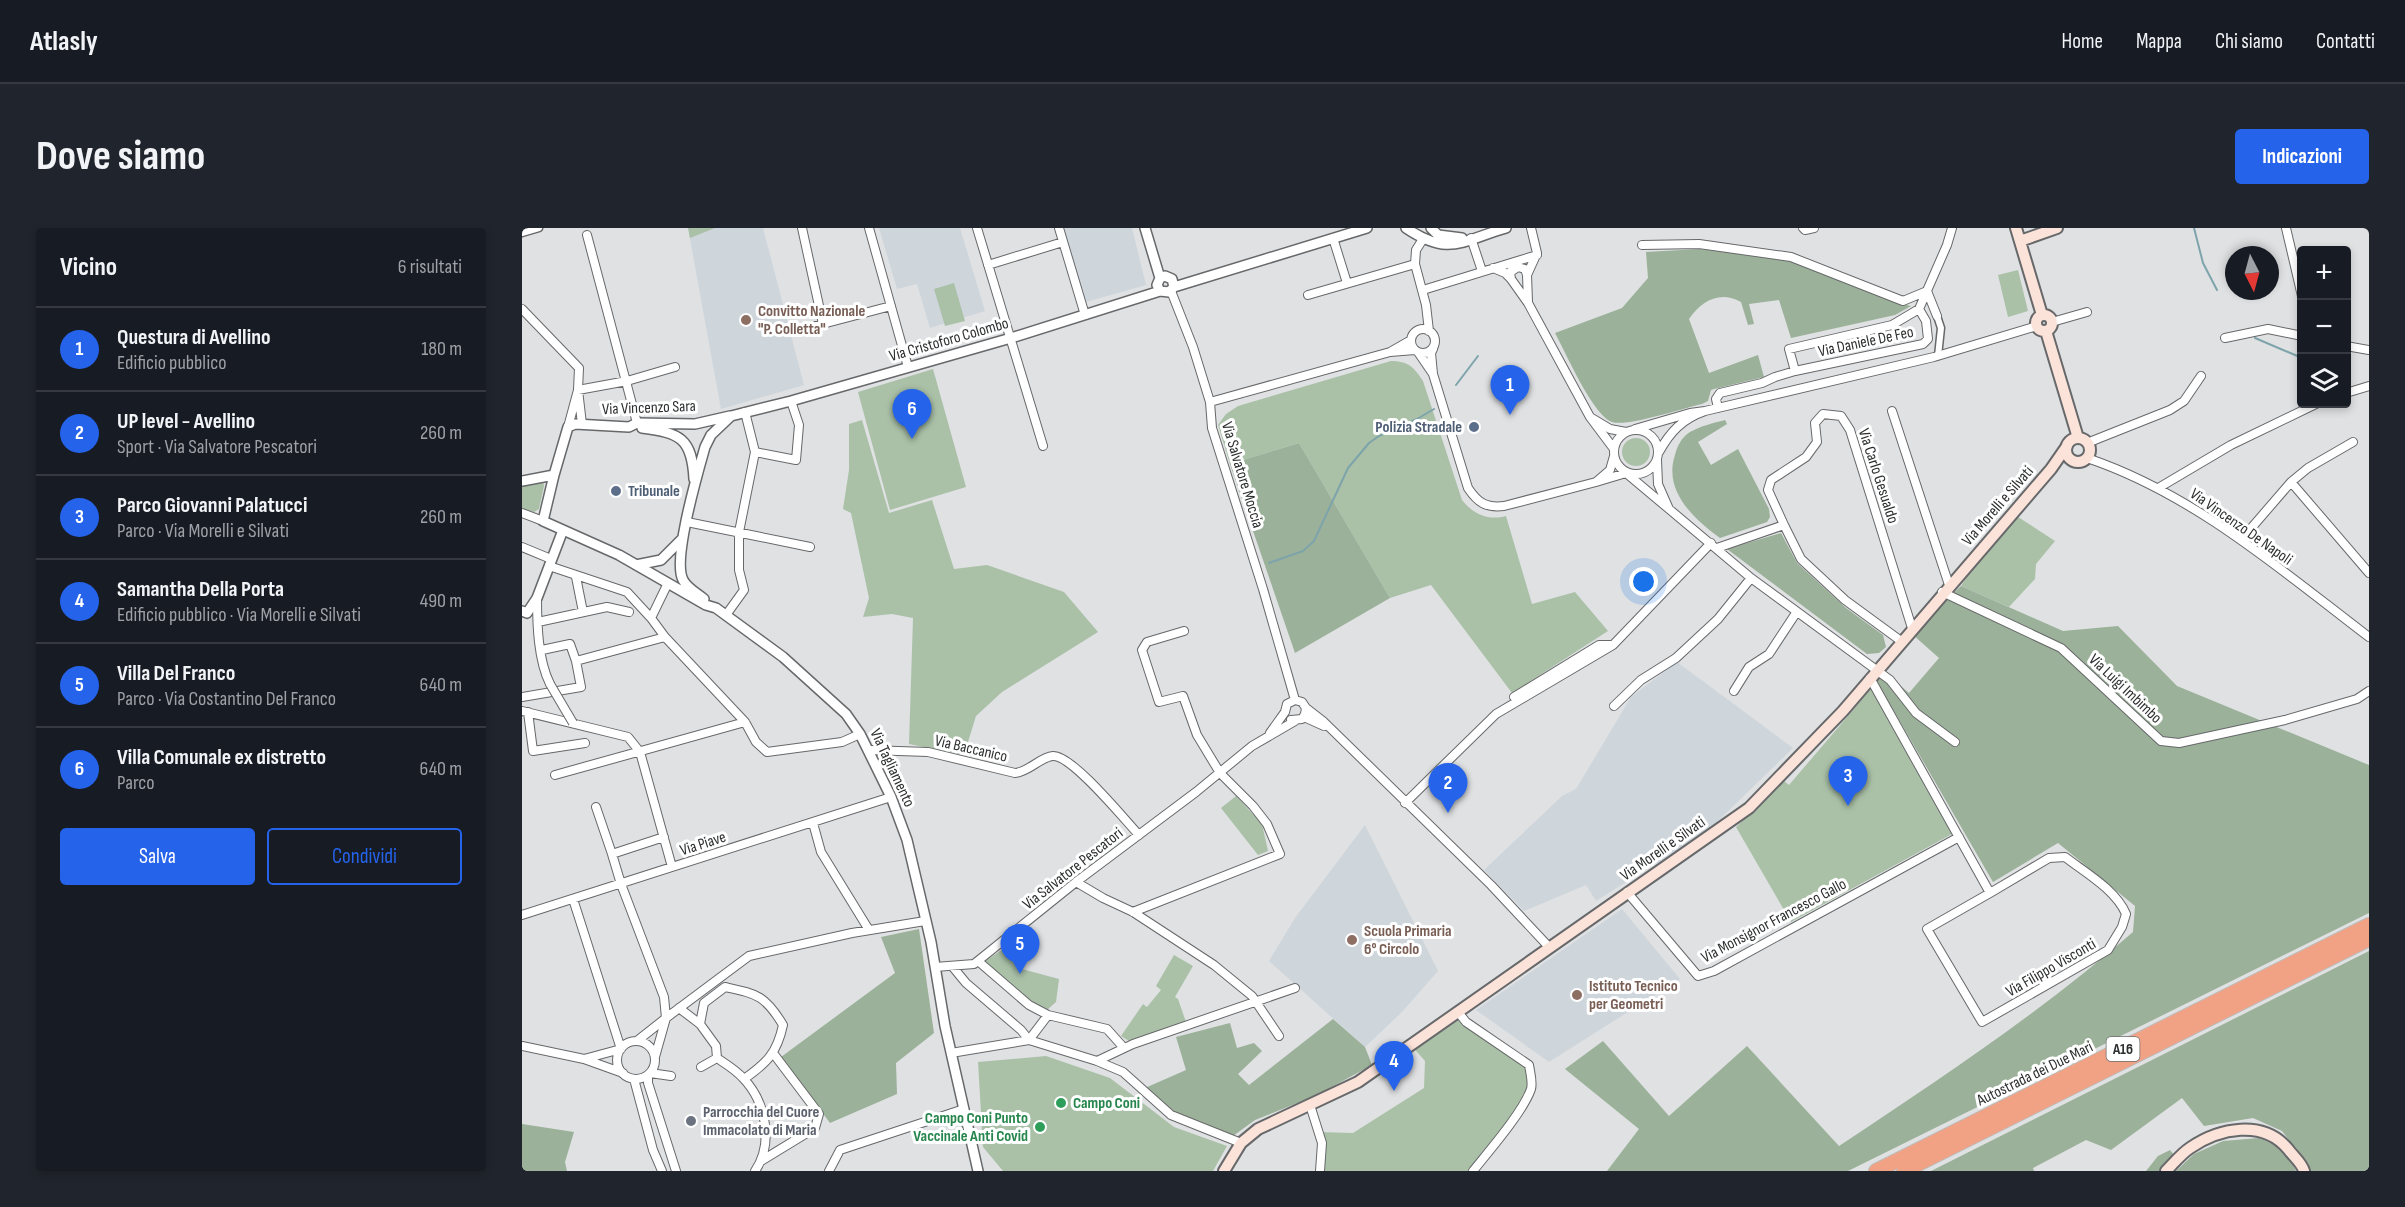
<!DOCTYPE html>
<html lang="it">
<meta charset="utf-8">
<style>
:root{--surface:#171b24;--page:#20242c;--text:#f1f3f6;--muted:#9ea1a6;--line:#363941;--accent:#2563eb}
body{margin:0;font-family:"Sofia Sans Condensed",sans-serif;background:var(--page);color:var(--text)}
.controls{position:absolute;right:18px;top:18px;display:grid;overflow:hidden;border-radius:6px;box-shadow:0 3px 9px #0003}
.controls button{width:54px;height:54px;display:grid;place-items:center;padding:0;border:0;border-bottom:2px solid var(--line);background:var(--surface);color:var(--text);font:30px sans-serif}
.compass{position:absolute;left:1703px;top:18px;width:54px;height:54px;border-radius:50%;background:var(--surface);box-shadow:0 3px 9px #0003;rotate:174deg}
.you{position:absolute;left:1122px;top:354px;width:21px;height:21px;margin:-15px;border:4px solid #fff;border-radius:50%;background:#1a73e8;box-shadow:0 0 0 9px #1a73e833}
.badge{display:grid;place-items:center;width:39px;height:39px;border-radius:50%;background:var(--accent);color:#fff;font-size:20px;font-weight:700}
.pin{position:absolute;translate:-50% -50px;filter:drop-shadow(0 2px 3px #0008)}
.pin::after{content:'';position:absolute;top:32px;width:21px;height:18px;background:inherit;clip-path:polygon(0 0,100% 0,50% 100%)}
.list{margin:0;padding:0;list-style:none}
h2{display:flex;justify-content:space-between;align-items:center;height:78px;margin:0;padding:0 24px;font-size:26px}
h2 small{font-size:20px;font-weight:400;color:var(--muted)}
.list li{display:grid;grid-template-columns:39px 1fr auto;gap:18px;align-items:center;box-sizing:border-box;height:84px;padding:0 24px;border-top:2px solid var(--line)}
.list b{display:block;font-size:22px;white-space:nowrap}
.list p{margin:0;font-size:20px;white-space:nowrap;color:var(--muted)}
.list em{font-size:20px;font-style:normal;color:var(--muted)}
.actions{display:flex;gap:12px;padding:18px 24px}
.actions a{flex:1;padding:14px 0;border:2px solid var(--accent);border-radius:6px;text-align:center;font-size:21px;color:var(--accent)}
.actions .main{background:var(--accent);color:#fff}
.icon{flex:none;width:33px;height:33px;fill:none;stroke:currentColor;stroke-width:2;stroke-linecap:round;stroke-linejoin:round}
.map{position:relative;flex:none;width:1847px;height:943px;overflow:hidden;border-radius:6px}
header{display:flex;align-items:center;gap:36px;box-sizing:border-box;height:84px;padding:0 30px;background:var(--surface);border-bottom:2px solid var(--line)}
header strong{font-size:28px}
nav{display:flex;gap:33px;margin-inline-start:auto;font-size:21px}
.intro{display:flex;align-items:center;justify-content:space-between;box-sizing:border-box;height:144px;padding:0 36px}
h1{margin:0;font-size:42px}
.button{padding:15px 27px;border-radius:6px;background:var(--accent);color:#fff;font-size:21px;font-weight:700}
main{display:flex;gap:36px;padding:0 36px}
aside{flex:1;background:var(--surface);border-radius:6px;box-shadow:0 3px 9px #0003}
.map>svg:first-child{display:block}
.built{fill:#ced6dc}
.green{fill:#aac1a8}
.forest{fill:#9bb199}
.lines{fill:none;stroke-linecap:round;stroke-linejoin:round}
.stream{stroke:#7ea4ab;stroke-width:2}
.pedestrian-casing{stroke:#67686a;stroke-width:9}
.minor-casing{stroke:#67686a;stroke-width:10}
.tertiary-casing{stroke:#67686a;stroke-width:12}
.secondary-casing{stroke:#67686a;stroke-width:14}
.motorway-casing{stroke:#bcbcbc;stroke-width:16}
.pedestrian{stroke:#fff;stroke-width:6}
.minor{stroke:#fff;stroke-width:8}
.tertiary{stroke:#fff;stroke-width:9}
.secondary{stroke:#fbe3da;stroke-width:10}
.motorway{stroke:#f2a284;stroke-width:14}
.minor-bridge-casing{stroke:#67686a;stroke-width:10;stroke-linecap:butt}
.minor-bridge{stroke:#fff;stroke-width:8}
.education-dot{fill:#8d6e63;stroke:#fff;stroke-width:2}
.service-dot{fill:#5c6f8a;stroke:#fff;stroke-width:2}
.leisure-dot{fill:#2e9e5b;stroke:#fff;stroke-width:2}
.worship-dot{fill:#6b7280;stroke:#fff;stroke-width:2}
.labels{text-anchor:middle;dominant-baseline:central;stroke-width:6;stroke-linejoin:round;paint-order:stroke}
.shield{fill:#fff;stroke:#6c6d6d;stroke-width:1.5}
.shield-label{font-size:15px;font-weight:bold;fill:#2d2e2f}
.education-label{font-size:16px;font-weight:bold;fill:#785e54;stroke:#fff;text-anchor:start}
.street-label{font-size:16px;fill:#2d2e2f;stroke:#fff}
.service-label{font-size:16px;font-weight:bold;fill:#4e5e75;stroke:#fff;text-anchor:end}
.leisure-label{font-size:16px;font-weight:bold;fill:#27864d;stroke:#fff;text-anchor:start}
.worship-label{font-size:16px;font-weight:bold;fill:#5b616d;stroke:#fff;text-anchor:start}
</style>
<header>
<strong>Atlasly</strong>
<nav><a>Home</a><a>Mappa</a><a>Chi siamo</a><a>Contatti</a></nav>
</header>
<div class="intro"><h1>Dove siamo</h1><a class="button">Indicazioni</a></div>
<main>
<aside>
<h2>Vicino<small>6 risultati</small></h2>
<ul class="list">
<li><span class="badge">1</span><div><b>Questura di Avellino</b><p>Edificio pubblico</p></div><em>180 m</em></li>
<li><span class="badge">2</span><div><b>UP level - Avellino</b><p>Sport · Via Salvatore Pescatori</p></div><em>260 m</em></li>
<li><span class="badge">3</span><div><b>Parco Giovanni Palatucci</b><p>Parco · Via Morelli e Silvati</p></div><em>260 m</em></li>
<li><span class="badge">4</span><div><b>Samantha Della Porta</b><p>Edificio pubblico · Via Morelli e Silvati</p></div><em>490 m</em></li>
<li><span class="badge">5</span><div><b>Villa Del Franco</b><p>Parco · Via Costantino Del Franco</p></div><em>640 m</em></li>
<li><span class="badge">6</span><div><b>Villa Comunale ex distretto</b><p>Parco</p></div><em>640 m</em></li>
</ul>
<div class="actions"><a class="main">Salva</a><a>Condividi</a></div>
</aside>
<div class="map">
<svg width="1847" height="943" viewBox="0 0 1847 943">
<rect width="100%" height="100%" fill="#dfe1e3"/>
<path class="built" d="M166 0H241L282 157 199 181Z
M357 0H438L463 83 408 100 395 56 375 61Z
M540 0H610L624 57 564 74Z
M1155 434 1271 520 1195 594 1139 635H1114L1106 639 1112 649 1074 673 1064 657 1002 683 962 642 1040 568 1054 561 1109 469Z
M843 597 916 743 880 784 843 819 747 733 773 690Z
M1100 681 1158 751 1027 834 954 782Z"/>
<path class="green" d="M166 0H193L168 10Z
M1496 42 1506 83 1486 89 1476 47Z
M432 55 443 93 423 98 412 61Z
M869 133C886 133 892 139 901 153L940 272C951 286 966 293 984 288L1010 376 1053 364 1086 403 990 465 909 357 868 370 777 215 708 236 696 197 704 186 716 178Z
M411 141 444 259 368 282 336 164Z
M340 192 367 285 410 272 432 341 465 337 542 364 576 404 480 464 454 488 442 527 387 516 391 390 370 386 341 389 347 370 329 285 321 281 327 242V196Z
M1100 224a14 14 0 1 1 28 0a14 14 0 1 1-28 0Z
M21 253 22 258 17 281 12 284 0 280V256Z
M1493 287 1533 313 1514 336 1513 351 1487 379 1439 358 1466 317Z
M1349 461 1430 606 1269 694 1214 599 1262 553 1267 557Z
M714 568 740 596 746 623 736 627 699 580Z
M495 712 504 721 500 741 537 751 534 774 524 783 500 767 463 733Z
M652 727 671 738 653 769 656 771 664 794 607 813 599 808 621 776 625 779 639 762 634 758Z
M936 784 1007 837 1009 860 951 943H798L796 904 831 905 902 860 903 833 889 817Z
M524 828 588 850 652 899 705 918 691 943H481L461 919 456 834Z"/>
<path class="forest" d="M1177 21 1267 31 1380 76 1389 78 1373 87 1269 110 1257 72 1227 76 1232 96 1226 97 1219 74C1198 62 1179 73 1167 91L1187 145 1236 127 1242 149 1192 161 1189 162 1186 173 1180 176C1162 180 1105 199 1090 194 1070 186 1044 125 1033 105L1100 80 1126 50 1124 24Z
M1203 192 1205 196 1176 214 1189 237 1216 221 1247 281 1248 289 1245 294 1198 310C1172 291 1141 263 1153 227 1155 218 1160 209 1168 204 1179 198 1191 195 1203 192Z
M777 215 868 370 773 425 708 236Z
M1259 305 1275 335 1324 380 1361 407 1364 419 1357 425 1345 426 1205 321Z
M1439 358 1541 403 1596 398 1655 458 1847 537V685L1326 943H1085L1117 901 1043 841 1081 813 1147 888 1225 818 1317 918C1418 851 1519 784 1611 704L1613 678 1536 615 1471 654 1354 452 1360 442 1387 465 1417 430 1390 406Z
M397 701 412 805 374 835 375 866 308 895 259 829 373 745 359 709Z
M1847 723V943H1786V937L1760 903 1731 890 1682 898 1660 870 1589 922 1564 912 1511 940 1512 943H1409Z
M811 791 843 819 850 837 793 868 733 892 711 908 649 885 623 860 664 842 654 809 708 795 715 820 732 815 740 823 716 846 727 857Z
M0 896 52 904 43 934 45 943H0Z
M1737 910C1754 917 1767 925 1774 943H1654L1672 926 1701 913Z
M1648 922 1652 927 1637 943H1624L1636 928Z"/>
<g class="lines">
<path class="stream" d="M1672 0 1681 35 1695 62
M1733 110 1780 130
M934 157 956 128
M747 335 781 323 792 313 826 240 847 215 857 208 895 191 912 181"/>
<g class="pedestrian-casing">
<path id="pedestrian" d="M0 5 17 0
M1415 88 1419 100 1416 128"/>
</g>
<g class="minor-casing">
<path id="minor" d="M280 0 301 96
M347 0 386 139
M455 0 521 218
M537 0 563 87
M1281 0 1283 2 1292 0
M1764 0 1780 68
M65 7 115 195
M811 10 825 55
M949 10 960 43
M901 11 894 22 893 36 904 77 907 103
M1120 17 1177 16 1269 29 1381 73 1405 63
M466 37 541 14
M971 40 983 45 989 51 1006 75 1068 189
M989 51 988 44 996 39 1003 41 1005 47
M901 62 1015 27
M649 63 671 119 688 174 690 200 741 361 773 472
M1405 63 1415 88
M786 67 893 36
M1006 74 1005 47 1015 25 1009 0
M0 81 57 140 56 162 46 199
M1397 81 1404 93 1406 111 1401 116 1273 143 1267 121 1370 97Z
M1397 81 1425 17 1430 0
M1530 94 1565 84
M889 113a12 12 0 1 1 24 0a12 12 0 1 1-24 0Z
M274 103 369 78
M1703 110 1746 101 1780 108
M889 112 868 124 893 122
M1824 118 1847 122
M896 124 911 146 909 125 911 121
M911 146 946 260C956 275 964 280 982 278L1074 254
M1824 165 1847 158
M688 174 868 124
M1196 180 1194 171 1198 165 1240 155 1253 149 1273 143
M1183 183 1412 129 1515 98
M1370 183 1427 357
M60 196 56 162 105 153 153 139
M1113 201 1168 185 1183 183C1160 191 1148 204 1137 224
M1092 224a22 22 0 1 1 44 0a22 22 0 1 1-44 0Z
M1565 215 1648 182 1662 173 1679 148
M1092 221 1068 189 1088 201 1104 204
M233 224 274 232 277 197 269 173
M1092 228 1088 242 1074 254 1104 245 1147 281 1136 256 1135 232
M1565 230C1672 266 1759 342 1847 409
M1769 254 1786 240 1831 214
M1638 259 1709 217 1794 176
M1147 281 1229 350 1368 452 1394 485 1433 514
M0 285 21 293
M165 294 288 319
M1262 297 1246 262 1249 252 1284 229 1295 214 1293 195 1301 186 1319 188 1328 202 1390 400
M1719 312 1769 254 1847 345
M0 319 29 331
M1195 320 1262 297 1279 331 1323 372 1379 413
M27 338 105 364 129 390
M54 349 61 384
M146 355 129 390 143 409 223 494
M1420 364 1539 420 1639 513 1657 515 1763 492 1835 471 1847 463
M15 370C15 397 16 432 28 456
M204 387 222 362 217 342V304L233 224 223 184
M16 394 85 379 107 384
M54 433 143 409
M1348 450 1468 665 1405 701 1460 794 1586 722 1600 699 1604 686C1594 662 1564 645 1543 629L1527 630 1468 665
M1212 463 1227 439 1247 426 1274 385
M0 469 59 459 54 433 48 416 20 422
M992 469 1077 417H1090
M1092 478 1119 452 1154 430 1196 391 1229 350
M0 483 106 509 118 524 150 639
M6 484 11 523 63 515
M782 489 802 498
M769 492 780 491 783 486 784 480
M748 505 763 484 765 476 773 472 780 474 784 480 802 494 969 657 1027 719
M347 522 406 524 493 545C507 544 518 529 531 528 550 527 602 591 617 607
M33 547 223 494 234 514 245 524 320 514 338 506
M883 575 974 486 1091 417 1189 315
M74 579 90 626
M291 595 299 624 347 702
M142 609 90 626 99 656 142 769 144 790 227 728 330 705 403 693
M554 654 581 670 611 684 692 737 730 768 757 808
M1105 664 1176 748 1192 743 1437 609
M51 671 99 821 62 831
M611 684 758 626 745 596 731 578 698 545 675 507 661 468 637 474 620 422 625 414 662 403
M0 687 369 569
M456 733 507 777 526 787 585 801 602 820
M430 738 444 755 499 802 507 812 575 833 601 844 649 887 719 915
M413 739 452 736 554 654 674 564 730 518 773 493
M157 780 178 796
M936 784 944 794 1007 837C1008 844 1011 854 1009 861 1001 884 967 923 951 943
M507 812 526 787
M115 813 144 790 133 829
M95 832a19 19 0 1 1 38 0a19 19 0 1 1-38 0Z
M0 818 62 831 101 845
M429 825 507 812
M195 830 194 818 178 796 182 775 203 759C235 766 243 767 261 797 255 825 245 835 222 851
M575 833 611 816 773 760
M179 839 195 830C204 836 214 842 221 850 244 874 252 915 233 943
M128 845 149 848
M126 847V855L154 943
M112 851 131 922 140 943
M788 877 800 915 798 943
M239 933 293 900 297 886 251 825
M307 943 318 922 442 881"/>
</g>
<g class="tertiary-casing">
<path id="tertiary" d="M623 0 638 50
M884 0C927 29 939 13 984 0
M909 0 916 7 940 10
M652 59 845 0
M120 200C158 205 170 210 172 251
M32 247 21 293 97 327 184 377 194 380 261 429 324 486 338 506 369 569 385 612 409 714 423 798 456 943
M0 253 32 247 46 199 53 196 107 199 115 195 173 196 208 188
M114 337 139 332 161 310
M182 371C176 366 165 360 161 352 150 331 176 244 183 219L189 207 209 188 269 173 489 110 638 63 647 64 652 59 650 51 643 48 638 50 635 57 638 63
M0 383 5 385 15 370 41 302"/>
</g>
<g class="secondary-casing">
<path id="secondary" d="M1494 0 1520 87
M1498 13 1535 0
M1514 95a8 8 0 1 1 16 0a8 8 0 1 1-16 0Z
M1524 103 1556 210
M1544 222a12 12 0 1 1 24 0a12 12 0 1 1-24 0Z
M702 943 719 915 736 901 836 854 1227 580 1321 483 1529 241 1545 218
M1644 943C1652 935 1659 926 1668 920 1697 900 1741 891 1766 921 1771 928 1780 935 1782 943"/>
</g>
<g class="motorway-casing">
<path id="motorway" d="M1354 943 1847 697
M1382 943 1847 711"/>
</g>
<use href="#pedestrian" class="pedestrian"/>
<use href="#minor" class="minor"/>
<use href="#tertiary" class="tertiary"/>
<use href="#secondary" class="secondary"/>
<use href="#motorway" class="motorway"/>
<g class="minor-bridge-casing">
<path id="minor-bridge" d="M28 456 51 495"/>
</g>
<use href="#minor-bridge" class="minor-bridge"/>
</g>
<g class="education-dot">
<circle cx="224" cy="92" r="6"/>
<circle cx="830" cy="712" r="6"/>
<circle cx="1055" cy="767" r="6"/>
</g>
<g class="service-dot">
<circle cx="952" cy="199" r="6"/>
<circle cx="94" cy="263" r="6"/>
</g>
<g class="leisure-dot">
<circle cx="539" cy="875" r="6"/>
<circle cx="518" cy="899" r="6"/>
</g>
<circle class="worship-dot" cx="169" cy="893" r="6"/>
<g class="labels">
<rect class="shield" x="1584.5" y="809" width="33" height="24" rx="4.5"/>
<g class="shield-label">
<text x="1601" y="821">A16</text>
</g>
<g class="education-label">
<text x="236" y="83">Convitto Nazionale<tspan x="236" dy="18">"P. Colletta"</tspan></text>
<text x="842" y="703">Scuola Primaria<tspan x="842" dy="18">6° Circolo</tspan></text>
<text x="1067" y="758">Istituto Tecnico<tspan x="1067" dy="18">per Geometri</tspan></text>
</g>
<g class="street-label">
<text transform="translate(427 112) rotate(-16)">Via Cristoforo Colombo</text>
<text transform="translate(1344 114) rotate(-12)">Via Daniele De Feo</text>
<text transform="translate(127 180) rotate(-2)">Via Vincenzo Sara</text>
<text transform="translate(720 247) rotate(73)">Via Salvatore Moccia</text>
<text transform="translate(1356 248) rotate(72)">Via Carlo Gesualdo</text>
<text transform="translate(1476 278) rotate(-49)">Via Morelli e Silvati</text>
<text transform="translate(1719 299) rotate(35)">Via Vincenzo De Napoli</text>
<text transform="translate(1603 461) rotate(43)">Via Luigi Imbimbo</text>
<text transform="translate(449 521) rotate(13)">Via Baccanico</text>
<text transform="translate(370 540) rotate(65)">Via Tagliamento</text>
<text transform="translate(181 616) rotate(-18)">Via Piave</text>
<text transform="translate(1141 621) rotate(-35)">Via Morelli e Silvati</text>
<text transform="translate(551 641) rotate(-38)">Via Salvatore Pescatori</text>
<text transform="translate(1252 693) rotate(-28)">Via Monsignor Francesco Gallo</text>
<text transform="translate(1529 740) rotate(-30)">Via Filippo Visconti</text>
<text transform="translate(1513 846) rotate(-26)">Autostrada dei Due Mari</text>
</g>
<g class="service-label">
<text x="940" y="199">Polizia Stradale</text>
<text x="106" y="263" text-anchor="start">Tribunale</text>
</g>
<g class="leisure-label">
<text x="551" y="875">Campo Coni</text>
<text x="506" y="890" text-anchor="end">Campo Coni Punto<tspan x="506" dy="18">Vaccinale Anti Covid</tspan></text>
</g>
<g class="worship-label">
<text x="181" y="884">Parrocchia del Cuore<tspan x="181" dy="18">Immacolato di Maria</tspan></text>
</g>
</g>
</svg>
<div class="controls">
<button>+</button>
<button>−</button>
<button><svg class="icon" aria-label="layers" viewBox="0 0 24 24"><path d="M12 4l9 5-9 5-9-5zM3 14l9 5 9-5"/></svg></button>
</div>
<svg class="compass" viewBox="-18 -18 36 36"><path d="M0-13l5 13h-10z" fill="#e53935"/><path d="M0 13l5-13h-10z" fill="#9ea1a6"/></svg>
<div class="you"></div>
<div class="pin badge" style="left:988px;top:187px">1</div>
<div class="pin badge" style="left:926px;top:585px">2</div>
<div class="pin badge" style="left:1326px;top:578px">3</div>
<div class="pin badge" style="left:872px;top:863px">4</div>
<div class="pin badge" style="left:498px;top:746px">5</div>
<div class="pin badge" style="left:390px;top:211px">6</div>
</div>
</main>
